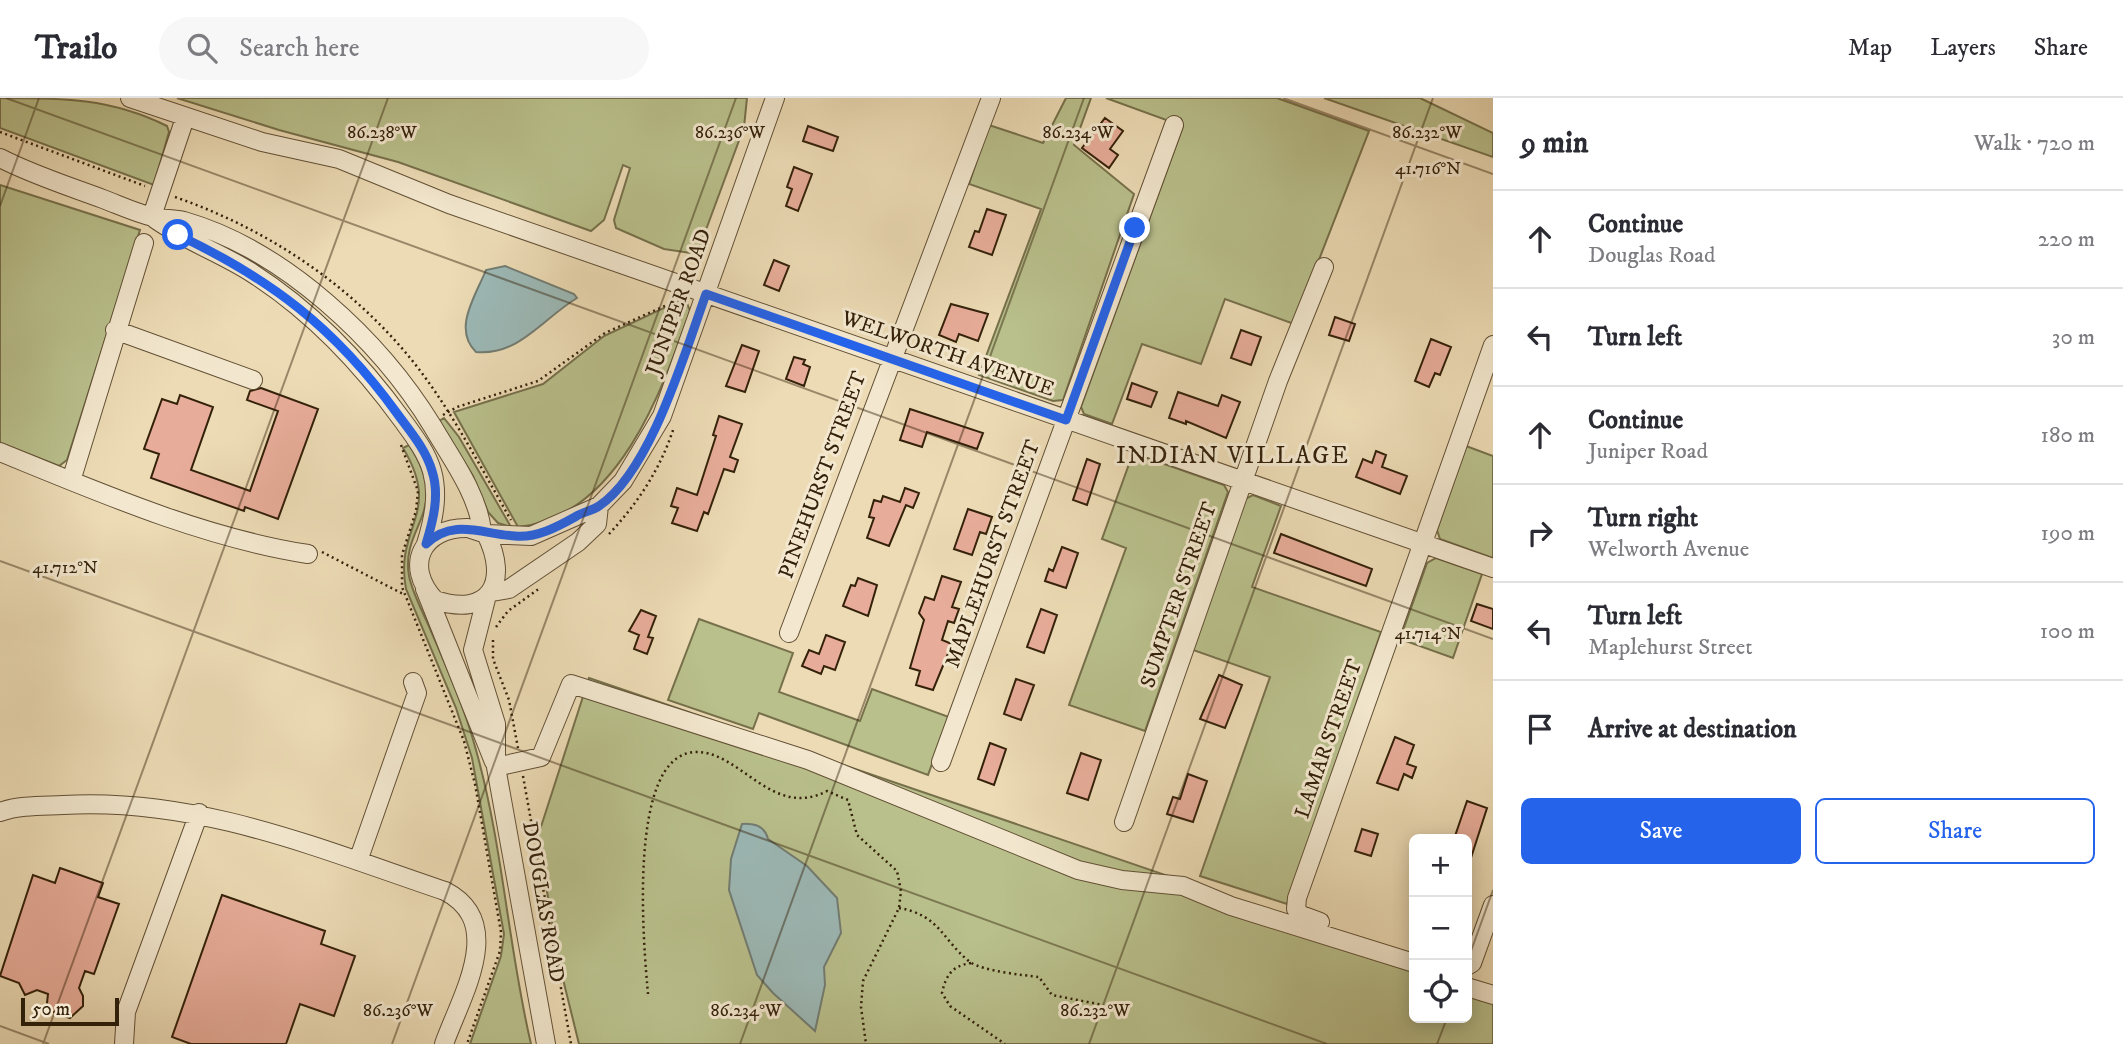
<!DOCTYPE html>
<meta charset="utf-8">
<style>
:root{--surface:#fff;--page:#f7f7f7;--text:#2b2b33;--muted:#7c7c81;--line:#e1e1e2;--accent:#2563eb}
body{margin:0;font-family:"IM FELL DW Pica",serif;background:var(--page);color:var(--text)}
.controls{position:absolute;right:21px;bottom:21px;display:grid;overflow:hidden;border-radius:10px;box-shadow:0 4px 18px #0003}
.controls button{width:63px;height:63px;display:grid;place-items:center;padding:0;border:0;border-bottom:2px solid var(--line);background:var(--surface);color:var(--text);font:35px sans-serif}
.scale{position:absolute;left:21px;bottom:18px;width:98px;box-sizing:border-box;padding-left:7px;border:4px solid #34210a;border-top:0;font-size:19px;line-height:24px;white-space:nowrap;color:#34210a;-webkit-text-stroke:5px #f3e8cf;paint-order:stroke}
.stop{position:absolute;width:21px;height:21px;margin:-16px;border:5px solid #2563eb;border-radius:50%;background:#fff}
.stop.end{background:#2563eb;border-color:#fff;box-shadow:0 2px 7px #0008}
.list{margin:0;padding:0;list-style:none}
h2{display:flex;justify-content:space-between;align-items:center;height:91px;margin:0;padding:0 28px;font-size:30px}
h2 small{font-size:23px;font-weight:400;color:var(--muted)}
.list li{display:grid;grid-template-columns:46px 1fr auto;gap:21px;align-items:center;box-sizing:border-box;height:98px;padding:0 28px;border-top:2px solid var(--line)}
.list b{display:block;font-size:26px;white-space:nowrap}
.list p{margin:0;font-size:23px;white-space:nowrap;color:var(--muted)}
.list em{font-size:23px;font-style:normal;color:var(--muted)}
.actions{display:flex;gap:14px;padding:21px 28px}
.actions a{flex:1;padding:16px 0;border:2px solid var(--accent);border-radius:10px;text-align:center;font-size:24px;color:var(--accent)}
.actions .main{background:var(--accent);color:#fff}
.icon{flex:none;width:38px;height:38px;fill:none;stroke:currentColor;stroke-width:2;stroke-linecap:round;stroke-linejoin:round}
.map{position:relative;flex:none;width:1493px;height:946px;overflow:hidden}
header{display:flex;align-items:center;gap:42px;box-sizing:border-box;height:98px;padding:0 35px;background:var(--surface);border-bottom:2px solid var(--line)}
header strong{font-size:33px}
nav{display:flex;gap:38px;margin-inline-start:auto;font-size:24px}
.search{width:490px;height:63px;background:var(--page);display:flex;align-items:center;gap:18px;box-sizing:border-box;padding:0 24px;border-radius:38px;color:var(--muted);font-size:26px}
main{display:flex}
aside{flex:1;background:var(--surface)}
.map>svg:first-child{display:block}
.green{fill:#b9c08c;stroke:#76704b;stroke-width:2}
.water{fill:#9cb9b7;stroke:#727c72;stroke-width:2}
.building{fill:#e8ad9a;stroke:#34210a;stroke-width:2}
.lines{fill:none;stroke-linecap:round;stroke-linejoin:round}
.minor-casing{stroke:#625035;stroke-width:20}
.path{stroke:#34210a;stroke-width:2.5;stroke-dasharray:2 3.5;stroke-linecap:butt}
.minor{stroke:#f3e8cf;stroke-width:18}
.route{stroke:#2563eb;stroke-width:9}
.ticks{fill:none;stroke:#34210a;stroke-width:2;stroke-opacity:0.45}
.labels{text-anchor:middle;dominant-baseline:central;stroke-width:6;stroke-linejoin:round;paint-order:stroke}
.street-label{font-size:21px;fill:#34210a;stroke:#f3e8cf}
.quarter-label{font-size:24px;letter-spacing:2px;fill:#34210a;stroke:#f3e8cf}
.ticks-label{font-size:18px;text-anchor:middle;fill:#34210a;stroke:#f3e8cf;stroke-width:6;stroke-linejoin:round;paint-order:stroke}
</style>
<header>
<strong>Trailo</strong>
<div class="search"><svg class="icon" aria-label="search" viewBox="0 0 24 24"><circle cx="10" cy="10" r="6"/><path d="M15 15l6 6"/></svg>Search here</div>
<nav><a>Map</a><a>Layers</a><a>Share</a></nav>
</header>
<main>
<div class="map">
<svg width="1493" height="946" viewBox="0 0 1493 946">
<rect width="100%" height="100%" fill="#ecdbb5"/>
<filter id="stains"><feTurbulence type="fractalNoise" baseFrequency=".00286" numOctaves="4"/><feColorMatrix values="0 0 0 0 .2 0 0 0 0 .09 0 0 0 0 .02 0 0 0 .5 -.17"/></filter>
<radialGradient id="worn" r=".72"><stop offset=".6" stop-color="#630" stop-opacity="0"/><stop offset="1" stop-color="#630" stop-opacity=".3"/></radialGradient>
<path class="green" d="M0 0C62 0 111 0 167 28L169 34 154 87 0 30Z
M177 0H747L744 29 697 156 664 151 616 130 614 122 630 70 623 67 604 122 591 133 398 64 279 32Z
M1066 0H1091L1074 47 1134 96 1063 302 1053 303 979 277 1041 111 969 86 989 27 1043 45Z
M1106 0H1277L1369 33 1294 226 1225 201 1201 266 1142 246 1112 326 1084 316 1081 309 1183 28Z
M1324 0H1420L1493 35V59Z
M0 87 140 132 67 362 59 368 0 345Z
M685 200 690 213C662 293 618 419 518 429L454 314 543 286 604 238Z
M444 320 459 339 511 429 498 425 488 414 473 378 439 323Z
M409 347C453 413 400 427 409 478 413 497 424 516 431 533 448 572 465 611 476 652 503 748 508 849 531 946H470L501 858 504 836 472 660 456 610 406 491C394 428 443 416 403 350Z
M1466 348 1493 358V460L1440 441 1437 432Z
M1133 355 1224 387 1228 394 1145 633 1069 607 1126 450 1102 441Z
M1253 397 1281 408 1252 489 1381 534 1287 806 1200 778 1270 579 1193 552 1245 401Z
M1436 460 1482 476 1453 560 1400 541 1427 465Z
M699 521 793 555 779 594 860 623 872 591 949 619 928 677 759 615 753 631 668 602Z
M589 580 1414 862V920H1467V880L1493 889V946H579L558 861 538 738Z"/>
<path class="water" d="M505 168 574 196 577 200C542 221 519 258 476 254 452 231 476 197 486 172Z
M742 726C755 725 765 728 768 741L807 768 837 800 841 835 824 869 825 887 815 933 773 895 757 877 729 792 731 761Z"/>
<path class="building" d="M1105 20 1123 33 1110 51 1118 57 1109 70 1082 50Z
M808 28 838 39 833 53 803 43Z
M794 69 812 76 798 113 786 108 792 91 787 89Z
M987 111 1006 117 992 157 969 149 975 133 979 134Z
M774 162 789 168 779 193 764 187Z
M951 206 988 216 978 243 959 236 956 244 939 237Z
M1335 219 1355 226 1349 243 1329 237Z
M1241 232 1261 239 1251 267 1231 260Z
M1431 241 1451 249 1440 277 1435 275 1429 289 1415 283Z
M742 247 759 253 745 294 726 288Z
M794 259 805 262 803 266 810 269 804 288 786 281Z
M1132 285 1157 294 1151 309 1127 301Z
M261 290 318 311 278 421 245 409 244 413 151 380 159 356 144 351 162 301 177 306 180 297 213 309 191 372 250 393 278 313 247 302 250 293Z
M1178 294 1218 308 1222 297 1240 304 1226 340 1186 323V326L1169 320Z
M910 311 983 335 977 351 927 334 922 349 900 342Z
M719 318 742 326 730 359 738 362 734 374 724 371 708 416 704 414 697 433 672 425 678 410 671 408 677 390 697 397 716 338 713 337Z
M1376 353 1386 357 1382 369 1407 378 1400 396 1356 379 1363 361 1372 365Z
M1087 361 1100 366 1087 407 1073 402Z
M905 390 919 395 913 410 906 407 889 448 867 440 874 420 869 419 874 402 881 404 883 398 900 404Z
M968 411 992 419 986 436 980 434 972 457 954 451Z
M1281 436 1372 471 1366 488 1274 455Z
M1062 449 1078 455 1066 490 1045 483 1049 471 1053 473Z
M942 478 961 484 952 509 959 511 954 525 948 523 942 542 952 546 933 592 916 587 920 573 910 570 924 522 919 515 925 499 934 502Z
M858 480 877 487 868 518 843 508 851 487 855 488Z
M1477 506 1493 511V531L1471 523Z
M1041 511 1057 517 1044 555 1027 549Z
M641 512 656 518 648 539 653 540 647 556 634 551 639 537 629 533Z
M826 537 845 544 835 572 824 568 821 576 802 568 809 552 819 556Z
M1219 577 1242 587 1225 630 1200 621Z
M1016 581 1034 587 1021 622 1004 616Z
M1395 639 1414 647 1407 666 1416 669 1412 680 1404 676 1398 692 1377 685Z
M990 645 1006 651 994 687 978 681Z
M1081 655 1101 662 1088 702 1067 695Z
M1188 676 1207 683 1193 724 1167 716 1173 699 1180 701Z
M1467 703 1487 710 1469 766 1467 741H1454Z
M1362 731 1378 736 1371 758 1355 753Z
M60 770 103 785 98 799 119 806 94 876 85 873 79 890 83 898V908L70 920 53 914 47 905 48 896 37 892 25 897 19 885 0 878 33 777 55 785Z
M222 797 325 833 321 846 355 858 334 918 300 906 286 946H191L172 939Z"/>
<g class="lines">
<g class="minor-casing">
<path id="minor" d="M130 0 262 44 339 61 449 106 1493 470
M0 60C33 77 68 88 103 101 119 107 136 115 153 119 163 121 174 121 184 123 284 152 380 242 433 329 451 360 478 396 482 433
M152 118 185 20
M155 121C186 143 221 155 252 175 313 214 361 265 403 323 414 338 427 355 432 373 439 398 433 423 426 446
M115 232 253 282
M0 354C98 394 204 440 308 456
M71 383 144 145
M468 430 486 436C510 484 490 520 435 502 403 468 422 429 468 430Z
M486 436 531 438 599 408 623 383 662 318 775 0
M425 491 494 664
M492 494 509 491 578 444 597 426 599 408
M486 501 473 552 496 626V669L546 946
M789 535 991 0
M941 664 1174 27
M496 669 541 659 571 586 808 662 1078 772 1122 782 1183 788 1231 808 1414 865
M0 714C20 707 43 708 63 707 198 699 320 751 445 793 507 825 461 898 444 946
M1124 724 1278 283 1324 169
M358 763 417 595 413 584
M1320 824 1301 817 1296 811 1297 800 1493 247
M1467 868 1472 865 1493 807
M1467 889 1493 897
M124 946 126 914 199 715"/>
</g>
<path class="path" d="M0 34 145 88
M175 99C264 130 344 182 406 255 448 305 478 365 511 422
M443 317 457 309 538 283 605 235 680 201
M401 347 418 393 416 413 402 457V489L464 643 475 686 501 834 500 853 467 946
M609 436C638 405 661 370 674 329
M322 454 405 497
M496 529 508 513 540 490
M493 542V561L509 602 518 650
M523 678 571 946
M899 810C940 817 942 842 970 864 982 873 1023 877 1039 879L1052 897 1103 907
M971 865C952 868 946 877 942 895L950 908 1005 946
M648 896C644 851 626 657 695 654 740 652 772 722 827 693L848 702 857 737 897 773 901 793 899 810 863 883 861 909 866 946"/>
<use href="#minor" class="minor"/>
</g>
<g class="lines">
<path class="route" d="M178 137C271 181 335 230 396 314 409 332 426 351 432 373 440 397 433 423 426 446 453 420 482 436 515 438 537 440 557 429 575 419 582 414 592 413 599 408 651 373 685 254 706 196L1066 322 1135 130"/>
</g>
<path class="ticks" d="M6 0 1493 541M1283 0 1493 76M0 108 39 0M0 463 1327 946M1467 864 1493 792M0 928 49 946M43 946 388 0M392 946 736 0M740 946 1084 0M1089 946 1433 0M1437 946 1447 920"/>
<g class="labels">
<g class="street-label">
<text transform="translate(679 204) rotate(-70)">JUNIPER ROAD</text>
<text transform="translate(948 256) rotate(19)">WELWORTH AVENUE</text>
<text transform="translate(823 377) rotate(-70)">PINEHURST STREET</text>
<text transform="translate(993 456) rotate(-70)">MAPLEHURST STREET</text>
<text transform="translate(1179 497) rotate(-71)">SUMPTER STREET</text>
<text transform="translate(1329 641) rotate(-71)">LAMAR STREET</text>
<text transform="translate(543 804) rotate(80)">DOUGLAS ROAD</text>
</g>
<g class="quarter-label">
<text x="1233" y="358">INDIAN VILLAGE</text>
</g>
</g>
<g class="ticks-label">
<text x="382" y="40">86.238°W</text>
<text x="730" y="40">86.236°W</text>
<text x="1078" y="40">86.234°W</text>
<text x="1427" y="40">86.232°W</text>
<text x="1428" y="76">41.716°N</text>
<text x="65" y="475">41.712°N</text>
<text x="1428" y="541">41.714°N</text>
<text x="398" y="918">86.236°W</text>
<text x="746" y="918">86.234°W</text>
<text x="1095" y="918">86.232°W</text>
</g>
<rect width="100%" height="100%" filter="url(#stains)"/>
<rect width="100%" height="100%" fill="url(#worn)"/>
</svg>
<div class="controls">
<button>+</button>
<button>−</button>
<button><svg class="icon" aria-label="locate" viewBox="0 0 24 24"><circle cx="12" cy="12" r="6"/><path d="M12 2v4M12 18v4M2 12h4M18 12h4"/></svg></button>
</div>
<div class="scale">50 m</div>
<div class="stop" style="left:178px;top:137px"></div>
<div class="stop end" style="left:1135px;top:130px"></div>
</div>
<aside>
<h2>9 min<small>Walk · 720 m</small></h2>
<ul class="list">
<li><svg class="icon" aria-label="ahead" viewBox="0 0 24 24"><path d="M12 20V5M6 11l6-6 6 6"/></svg><div><b>Continue</b><p>Douglas Road</p></div><em>220 m</em></li>
<li><svg class="icon" aria-label="left" viewBox="0 0 24 24"><path d="M17 20v-9H6M10 6l-5 5 5 5"/></svg><div><b>Turn left</b></div><em>30 m</em></li>
<li><svg class="icon" aria-label="ahead" viewBox="0 0 24 24"><path d="M12 20V5M6 11l6-6 6 6"/></svg><div><b>Continue</b><p>Juniper Road</p></div><em>180 m</em></li>
<li><svg class="icon" aria-label="right" viewBox="0 0 24 24"><path d="M7 20v-9h11M14 6l5 5-5 5"/></svg><div><b>Turn right</b><p>Welworth Avenue</p></div><em>190 m</em></li>
<li><svg class="icon" aria-label="left" viewBox="0 0 24 24"><path d="M17 20v-9H6M10 6l-5 5 5 5"/></svg><div><b>Turn left</b><p>Maplehurst Street</p></div><em>100 m</em></li>
<li><svg class="icon" aria-label="arrive" viewBox="0 0 24 24"><path d="M6 21V4h12l-3 4 3 4H6"/></svg><div><b>Arrive at destination</b></div></li>
</ul>
<div class="actions"><a class="main">Save</a><a>Share</a></div>
</aside>
</main>
